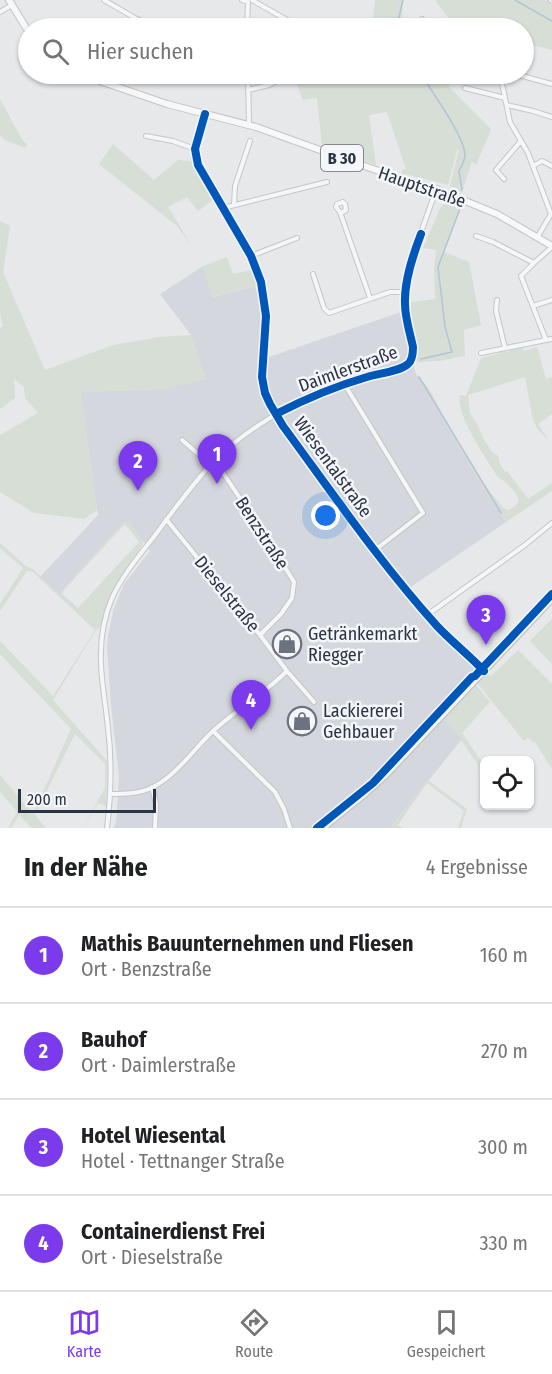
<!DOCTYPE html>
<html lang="de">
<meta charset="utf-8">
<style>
:root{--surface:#fff;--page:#f2f2f2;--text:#202124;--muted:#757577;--line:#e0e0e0;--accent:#7c3aed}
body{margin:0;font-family:"Fira Sans Condensed",sans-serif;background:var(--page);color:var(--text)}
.controls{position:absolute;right:18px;bottom:18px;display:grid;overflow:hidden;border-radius:9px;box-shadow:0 2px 4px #0004}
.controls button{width:54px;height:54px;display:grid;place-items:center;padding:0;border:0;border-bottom:2px solid var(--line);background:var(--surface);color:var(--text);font:30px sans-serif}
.scale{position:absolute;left:18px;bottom:15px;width:138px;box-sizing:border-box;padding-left:6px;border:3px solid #2b3445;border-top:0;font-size:16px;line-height:21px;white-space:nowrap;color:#2b3445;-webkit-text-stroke:4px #f4f6f9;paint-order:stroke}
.you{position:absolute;left:326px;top:516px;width:21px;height:21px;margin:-15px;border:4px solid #fff;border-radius:50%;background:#1a73e8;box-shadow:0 0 0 9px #1a73e833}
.badge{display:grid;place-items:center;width:39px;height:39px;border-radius:50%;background:var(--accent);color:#fff;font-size:20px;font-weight:700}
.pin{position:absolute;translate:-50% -50px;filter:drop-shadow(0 2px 3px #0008)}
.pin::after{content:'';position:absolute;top:32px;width:21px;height:18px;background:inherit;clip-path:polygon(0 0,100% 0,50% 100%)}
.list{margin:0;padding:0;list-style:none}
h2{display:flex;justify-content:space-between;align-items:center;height:78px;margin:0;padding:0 24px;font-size:26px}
h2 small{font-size:20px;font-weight:400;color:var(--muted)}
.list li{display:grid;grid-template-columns:39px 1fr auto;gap:18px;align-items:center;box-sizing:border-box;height:96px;padding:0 24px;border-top:2px solid var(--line)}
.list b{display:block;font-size:22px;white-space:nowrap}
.list p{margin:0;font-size:20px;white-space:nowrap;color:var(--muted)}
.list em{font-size:20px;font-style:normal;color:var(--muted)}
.icon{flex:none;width:33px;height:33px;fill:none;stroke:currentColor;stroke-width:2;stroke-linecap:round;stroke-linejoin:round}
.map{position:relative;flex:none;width:552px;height:828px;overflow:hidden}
.search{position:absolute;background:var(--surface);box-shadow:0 2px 4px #0004;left:18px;right:18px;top:18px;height:66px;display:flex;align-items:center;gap:15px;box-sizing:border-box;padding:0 21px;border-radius:33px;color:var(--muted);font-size:22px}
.sheet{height:462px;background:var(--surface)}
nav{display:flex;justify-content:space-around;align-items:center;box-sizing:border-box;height:84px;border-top:2px solid var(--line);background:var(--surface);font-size:16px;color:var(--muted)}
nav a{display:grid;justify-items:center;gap:3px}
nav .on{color:var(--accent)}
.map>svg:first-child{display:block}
.built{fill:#d4d7dd}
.green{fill:#d6ded6;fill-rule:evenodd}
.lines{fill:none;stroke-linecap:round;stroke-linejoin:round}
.stream{stroke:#b4c4d5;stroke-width:1.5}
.street-casing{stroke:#c4c6c8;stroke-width:6}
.secondary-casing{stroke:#c4c6c8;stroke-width:8}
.primary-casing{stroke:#c2c5c8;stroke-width:8}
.street{stroke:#f5f6f7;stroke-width:4}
.secondary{stroke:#f8f8f8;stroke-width:5}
.primary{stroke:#f8f8f8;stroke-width:6}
.rail-casing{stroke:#cecfd2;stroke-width:4}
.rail{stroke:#f4f6f9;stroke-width:1.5;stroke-dasharray:4.5;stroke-linecap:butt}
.cycleway-casing{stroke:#f4f6f9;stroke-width:11}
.cycleway{stroke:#0057b8;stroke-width:8}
.labels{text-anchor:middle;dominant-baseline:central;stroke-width:5;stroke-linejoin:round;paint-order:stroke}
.shield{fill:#f4f6f9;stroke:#676e7b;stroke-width:1.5}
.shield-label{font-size:16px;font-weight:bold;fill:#2b3445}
.street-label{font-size:18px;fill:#2b3445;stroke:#f4f6f9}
.poi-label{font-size:18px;fill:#2b3445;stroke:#f4f6f9;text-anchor:start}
</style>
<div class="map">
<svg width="552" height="828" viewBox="0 0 552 828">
<rect width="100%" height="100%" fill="#e6e8ea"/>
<path class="built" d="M203 266 213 297 255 286 261 302 262 323 260 357H269L404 311 415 372 480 482 506 522 405 591 478 668 437 711 462 739 390 828H328L362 800 355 795 313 828H114L116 821 119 777 111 704 107 649 108 637 113 611 124 584 150 551 143 541 125 521 59 594 40 577 98 515 80 392 163 389 205 379 191 335 160 294Z"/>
<path class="green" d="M375 0H403L402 19 404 28H372Z
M435 0H545L552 4V50L524 43V28H470L453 24Z
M295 74H447L450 88 491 129 476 165 472 161 462 193 450 186 459 149 457 150 448 185 409 175 402 174V170L406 169 387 112 369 115 376 165 322 146 317 98 303 100 293 76Z
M0 99 23 141 27 144 25 148 5 140 0 135Z
M113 144 154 180 178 160 191 161 214 199 198 211 187 197 168 207 192 246 177 226 99 164Z
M445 201 462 205 444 252 469 262 481 325 464 330 465 356 439 361 418 362 416 361C421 340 408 323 411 302L435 299 434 269 436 250 423 248 440 209Z
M0 221 10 226 3 272 45 370 113 345 159 337 191 335 206 379 163 389 81 392 97 510 84 519 34 513 0 492V435L38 413 25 398 24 387 14 379 15 398 0 409V328L3 326 0 312Z
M227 257 233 274 253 270 257 285 212 297 203 266Z
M523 347 524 351 537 347 546 379 552 377V414L538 424 549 441 537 428 533 420 525 377 468 395 470 413 477 424 485 441 492 452 498 456 500 464 505 472 507 471 528 499 552 483V491L506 522 480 482 418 376C432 388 442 415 451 431 467 459 484 485 504 509L509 510 516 505 519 500C515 490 506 482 498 477 487 460 455 414 460 395L466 396 481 358 498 354 499 352 504 351 508 352 514 349Z
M125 521 129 522 143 541V545L110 596 100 627 96 630 53 700 107 761 106 806 98 803 83 828 105 788V764L75 734 35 815 46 828H32L19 815 11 828H8L17 812 0 792V775L33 814 71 729 0 654V641L53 696 95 630 33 572 27 571 0 611V604L23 568 0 548V543L26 566 34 570 59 594ZM125 524 139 542 78 608 62 594 63 591Z
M552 619V664L530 641Z
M518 650 552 684V769L535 742 533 743 528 738 524 741 477 683 487 674 491 676Z
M474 686H477L490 702 462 733 484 765V773L461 740V738L443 718Z
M428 780 467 809 461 828H458L464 811 427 783 398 825 403 828H390Z"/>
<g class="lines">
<path class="stream" d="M515 0 552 21
M402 28 399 17 403 0
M421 74C432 92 463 134 465 154 465 161 462 165 459 171L462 190
M421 359 452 352 445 327 438 267 461 206
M419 377 501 513"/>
<g class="street-casing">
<path id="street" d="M104 0 135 18 157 28
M242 0 248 2
M252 0 301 28
M0 12 12 5
M422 19 428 28
M247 28 248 2
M447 28V21
M248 74 249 125
M500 74 510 122 528 153 551 214
M515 74 552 84
M465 88 505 98
M248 90 269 85 291 74
M507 105 533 111 552 117
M205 114 195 149 198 165 251 256 261 282 266 316 262 377 265 393 270 404 283 426C333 494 381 564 437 626 452 642 469 655 484 671
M146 136 173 141 195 149
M533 166 542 161 552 166
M504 179 496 170 521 141
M234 205 235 186 250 141
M223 208 327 182
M340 212H343L346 210 345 204 343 202 337 204 336 207 340 212 370 298
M476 236 493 242 534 263
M538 236 551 214
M552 247 534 263 521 276 546 340 552 339
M251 256 297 238
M313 274 324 308 329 313 390 292H405
M497 300 496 311 505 348
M533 306 552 300
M481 353 546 340
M345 385 423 513 375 550
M182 440 211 465
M215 461 272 546 294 582 292 598 281 614 260 635
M427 615 525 545 552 523
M287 671 314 702
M213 731 275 792 284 809 290 828
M152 787 156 804 155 828
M110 794C124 794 138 794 151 788 175 777 193 750 212 732 236 710 264 694 287 671L260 635 166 519
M107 828C111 795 112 761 108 728 106 707 102 686 101 665 100 643 103 619 112 598 122 576 138 557 153 538 173 511 192 484 215 460 245 431 279 410 318 394 332 389 347 385 361 379 373 375 400 371 408 364 413 359 413 352 413 347 410 333 406 319 405 305 403 272 426 222 436 189"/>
</g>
<g class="secondary-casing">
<path id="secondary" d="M323 828 365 794 385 776 552 599"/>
</g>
<g class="primary-casing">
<path id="primary" d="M9 0 28 31
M82 74 100 81 167 104 256 127 370 168 436 189 497 214 552 246"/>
</g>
<use href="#street" class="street"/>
<use href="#secondary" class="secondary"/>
<use href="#primary" class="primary"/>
<g class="rail-casing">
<path id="rail" d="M549 0 552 2"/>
</g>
<use href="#rail" class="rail"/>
<g class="cycleway-casing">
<path id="cycleway" d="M205 114 195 149 198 165 251 256 261 282 266 316 262 377 265 393 270 404 283 426C333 494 381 564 437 626 452 642 469 655 484 671
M276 414C305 399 336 386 367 377 379 373 399 372 408 364 413 360 413 352 413 347 410 333 405 318 405 304 404 281 413 255 421 234
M317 828 373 783 472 677 475 676 552 594"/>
</g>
<use href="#cycleway" class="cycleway"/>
</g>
<defs>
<g id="shop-ring" transform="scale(1.5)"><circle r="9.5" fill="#f4f6f9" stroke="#6c737f" stroke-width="1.5"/><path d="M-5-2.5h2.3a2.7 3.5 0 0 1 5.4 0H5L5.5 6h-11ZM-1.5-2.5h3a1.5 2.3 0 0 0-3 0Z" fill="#6c737f"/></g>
</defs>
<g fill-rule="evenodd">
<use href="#shop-ring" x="287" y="644"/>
<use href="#shop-ring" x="302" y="721"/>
</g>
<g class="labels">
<rect class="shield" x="321" y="145" width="42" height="26" rx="4.5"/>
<g class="shield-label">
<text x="342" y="158">B 30</text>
</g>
<g class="street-label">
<text transform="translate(422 187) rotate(19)">Hauptstraße</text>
<text transform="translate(348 369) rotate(-20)">Daimlerstraße</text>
<text transform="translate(333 467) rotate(54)">Wiesentalstraße</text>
<text transform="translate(262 533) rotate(57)">Benzstraße</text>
<text transform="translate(227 594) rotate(51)">Dieselstraße</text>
</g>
<g class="poi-label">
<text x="308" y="634">Getränkemarkt<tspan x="308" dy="21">Riegger</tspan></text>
<text x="323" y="711">Lackiererei<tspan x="323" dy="21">Gehbauer</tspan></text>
</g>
</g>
</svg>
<div class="controls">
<button><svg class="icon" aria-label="locate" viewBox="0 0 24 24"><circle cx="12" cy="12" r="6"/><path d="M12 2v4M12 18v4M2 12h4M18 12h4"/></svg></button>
</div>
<div class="scale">200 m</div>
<div class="you"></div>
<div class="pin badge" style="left:217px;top:484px">1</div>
<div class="pin badge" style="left:138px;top:491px">2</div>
<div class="pin badge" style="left:486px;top:645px">3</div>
<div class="pin badge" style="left:251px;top:730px">4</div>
<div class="search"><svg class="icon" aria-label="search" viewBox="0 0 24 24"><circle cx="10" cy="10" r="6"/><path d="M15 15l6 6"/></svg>Hier suchen</div>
</div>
<section class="sheet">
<h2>In der Nähe<small>4 Ergebnisse</small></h2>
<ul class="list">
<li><span class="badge">1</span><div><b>Mathis Bauunternehmen und Fliesen</b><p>Ort · Benzstraße</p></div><em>160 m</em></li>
<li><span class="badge">2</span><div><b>Bauhof</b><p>Ort · Daimlerstraße</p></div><em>270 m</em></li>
<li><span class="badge">3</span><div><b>Hotel Wiesental</b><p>Hotel · Tettnanger Straße</p></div><em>300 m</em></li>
<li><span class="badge">4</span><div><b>Containerdienst Frei</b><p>Ort · Dieselstraße</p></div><em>330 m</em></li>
</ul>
</section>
<nav>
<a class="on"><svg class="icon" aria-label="map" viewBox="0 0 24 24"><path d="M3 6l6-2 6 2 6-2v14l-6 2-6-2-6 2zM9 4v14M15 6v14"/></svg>Karte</a>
<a><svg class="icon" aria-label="directions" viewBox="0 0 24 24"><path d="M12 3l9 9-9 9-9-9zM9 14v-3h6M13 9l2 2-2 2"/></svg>Route</a>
<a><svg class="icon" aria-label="saved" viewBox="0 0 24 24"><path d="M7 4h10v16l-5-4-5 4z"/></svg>Gespeichert</a>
</nav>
